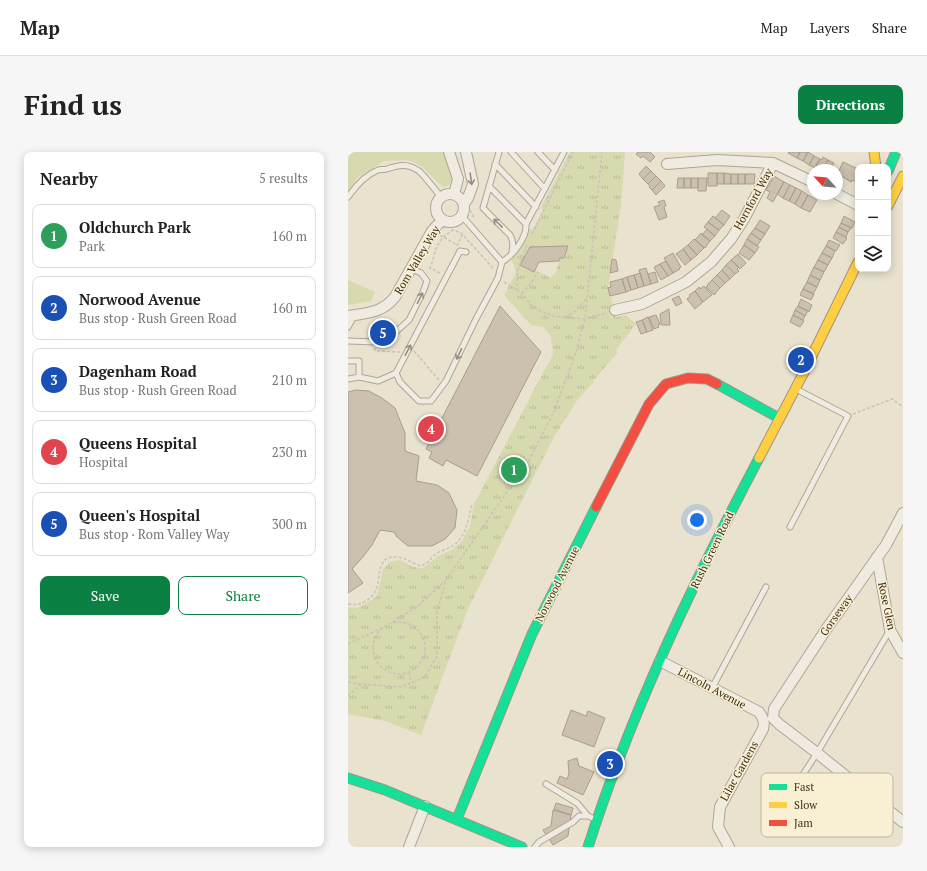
<!DOCTYPE html>
<meta charset="utf-8">
<style>
:root{--surface:#fff;--page:#f6f6f6;--text:#222;--muted:#767676;--line:#e0e0e0;--accent:#0b8043}
body{margin:0;font-family:"PT Serif",serif;background:var(--page);color:var(--text)}
.controls{position:absolute;right:12px;top:12px;display:grid;overflow:hidden;border-radius:8px;box-shadow:0 2px 10px #0003}
.controls button{width:36px;height:36px;display:grid;place-items:center;padding:0;border:0;border-bottom:1px solid var(--line);background:var(--surface);color:var(--text);font:20px sans-serif}
.compass{position:absolute;left:459px;top:12px;width:36px;height:36px;border-radius:50%;background:var(--surface);box-shadow:0 2px 10px #0003;rotate:296deg}
.you{position:absolute;left:349px;top:368px;width:14px;height:14px;margin:-10px;border:3px solid #fff;border-radius:50%;background:#1a73e8;box-shadow:0 0 0 6px #1a73e833}
.badge{display:grid;place-items:center;width:26px;height:26px;border-radius:50%;background:var(--accent);color:#fff;font-size:13px;font-weight:700}
.pin{position:absolute;translate:-50% -50%;border:2px solid #fff;box-shadow:0 1px 4px #0006}
.list{margin:0;padding:0;list-style:none}
h2{display:flex;justify-content:space-between;align-items:center;height:52px;margin:0;padding:0 16px;font-size:17px}
h2 small{font-size:13px;font-weight:400;color:var(--muted)}
.list li{display:grid;grid-template-columns:26px 1fr auto;gap:12px;align-items:center;box-sizing:border-box;height:64px;margin:0 8px 8px;padding:0 8px;border:1px solid var(--line);border-radius:8px}
.list b{display:block;font-size:15px;white-space:nowrap}
.list p{margin:0;font-size:13px;white-space:nowrap;color:var(--muted)}
.list em{font-size:13px;font-style:normal;color:var(--muted)}
.actions{display:flex;gap:8px;padding:12px 16px}
.actions a{flex:1;padding:9px 0;border:1px solid var(--accent);border-radius:8px;text-align:center;font-size:14px;color:var(--accent)}
.actions .main{background:var(--accent);color:#fff}
.icon{flex:none;width:22px;height:22px;fill:none;stroke:currentColor;stroke-width:2;stroke-linecap:round;stroke-linejoin:round}
.map{position:relative;flex:none;width:555px;height:695px;overflow:hidden;border-radius:8px}
header{display:flex;align-items:center;gap:24px;box-sizing:border-box;height:56px;padding:0 20px;background:var(--surface);border-bottom:1px solid var(--line)}
header strong{font-size:19px}
nav{display:flex;gap:22px;margin-inline-start:auto;font-size:14px}
.intro{display:flex;align-items:center;justify-content:space-between;box-sizing:border-box;height:96px;padding:0 24px}
h1{margin:0;font-size:28px}
.button{padding:10px 18px;border-radius:8px;background:var(--accent);color:#fff;font-size:14px;font-weight:700}
main{display:flex;gap:24px;padding:0 24px}
aside{flex:1;background:var(--surface);border-radius:8px;box-shadow:0 2px 10px #0003}
.map>svg:first-child{display:block}
.grass{fill:#d7daaf}
.park{fill:url(#park-tufts);fill-rule:evenodd}
.building{fill:#ccc0ae;stroke:#a99d8d}
.lines{fill:none;stroke-linecap:round;stroke-linejoin:round}
.lane-casing{stroke:#ada697;stroke-width:7}
.street-casing{stroke:#ada697;stroke-width:12}
.fast-casing{stroke:#9d9687;stroke-width:11}
.slow-casing{stroke:#9d9687;stroke-width:11}
.jam-casing{stroke:#9d9687;stroke-width:11}
.path{stroke:#c8c3b7;stroke-width:1.5;stroke-dasharray:3 2;stroke-linecap:butt}
.lane{stroke:#efebe1;stroke-width:5}
.street{stroke:#efebe1;stroke-width:10}
.fast{stroke:#16e098;stroke-width:9}
.slow{stroke:#ffcf43;stroke-width:9}
.jam{stroke:#f24e42;stroke-width:9}
.oneway{stroke:#968d7f}
.labels{text-anchor:middle;dominant-baseline:central;stroke-width:3;stroke-linejoin:round;paint-order:stroke}
.street-label{font-size:11px;fill:#3e2f1d;stroke:#f9f0d4}
.key{fill:#f9f0d4;stroke:#c1b69d;stroke-width:1}
.key-label{font-size:11px;fill:#3e2f1d}
</style>
<header>
<strong>Map</strong>
<nav><a>Map</a><a>Layers</a><a>Share</a></nav>
</header>
<div class="intro"><h1>Find us</h1><a class="button">Directions</a></div>
<main>
<aside>
<h2>Nearby<small>5 results</small></h2>
<ul class="list">
<li><span class="badge" style="background:#2e9e5b">1</span><div><b>Oldchurch Park</b><p>Park</p></div><em>160 m</em></li>
<li><span class="badge" style="background:#1a4fb4">2</span><div><b>Norwood Avenue</b><p>Bus stop · Rush Green Road</p></div><em>160 m</em></li>
<li><span class="badge" style="background:#1a4fb4">3</span><div><b>Dagenham Road</b><p>Bus stop · Rush Green Road</p></div><em>210 m</em></li>
<li><span class="badge" style="background:#e0444e">4</span><div><b>Queens Hospital</b><p>Hospital</p></div><em>230 m</em></li>
<li><span class="badge" style="background:#1a4fb4">5</span><div><b>Queen's Hospital</b><p>Bus stop · Rom Valley Way</p></div><em>300 m</em></li>
</ul>
<div class="actions"><a class="main">Save</a><a>Share</a></div>
</aside>
<div class="map">
<svg width="555" height="695" viewBox="0 0 555 695">
<defs>
<pattern id="park-tufts" width="24" height="20" patternUnits="userSpaceOnUse"><rect width="24" height="20" fill="#d7daaf"/><path d="M3 7l-1-3M5 7V3M7 7l1-3M15 17l-1-3M17 17v-4M19 17l1-3" fill="none" stroke="#babb96"/></pattern>
</defs>
<rect width="100%" height="100%" fill="#e8e2ce"/>
<path class="grass" d="M0 0H96L102 15 104 29 101 33 95 35 91 32 75 15 60 8 36 9 9 26 0 40Z
M0 128 27 140 23 149 0 153Z"/>
<path class="park" d="M222 0H277L273 53 260 136 268 165 278 163 288 172 268 198 270 200 245 229 246 230 230 247 206 285 163 370 119 459 73 583 37 569 0 562V455L9 456 19 451 29 444 35 418 41 410 52 408 65 415 75 416 90 404 104 398 113 390 122 374 126 352 205 202 203 184 195 175 183 173 156 143 168 121 166 113 163 108 181 77H185L195 58 193 55ZM220 94 216 106H212L208 120 203 126 187 118 185 120 172 113 182 95Z"/>
<path class="building" d="M290 0H302L307 5 302 10 295 4 293 6 288 2Z
M441 0H452L449 6 440 1Z
M452 0H460L455 9 449 6Z
M460 0 466 4 461 13 455 9Z
M466 4 472 7 467 16 461 13Z
M475 5 480 8 474 18 467 16 472 7 474 8Z
M480 8 486 11 482 18H474Z
M495 10 510 17V31L504 28 503 30 493 24 494 23 490 21Z
M298 14 303 19 295 27 291 22Z
M303 19 308 24 300 32 295 27Z
M360 21H369V34H360Z
M369 21H376V32H369Z
M376 21 383 22V32H376Z
M383 22H390V32H383Z
M390 22H397V32H390Z
M397 22H407L406 32H397Z
M308 24 313 29 304 38 301 35 302 34 300 32Z
M426 24 436 30 425 50 419 46 422 40 418 38Z
M330 26H336V36H329Z
M336 26H343V36H336Z
M343 26H350V36H343Z
M350 26H359L358 39H350Z
M313 29 317 34 308 43 304 38Z
M436 30 442 33 435 46 429 42Z
M442 33 448 36 441 49 435 46Z
M448 36 454 39 447 52 441 49Z
M454 39 460 43 453 56 447 52Z
M460 43 469 48 462 60 453 56Z
M316 48 318 54 316 55 319 65 311 68 306 55 312 53 310 50Z
M374 58 382 64 376 73 367 66Z
M365 64 376 73 371 78 360 70Z
M496 64 507 70 504 76 493 71Z
M412 68 422 74 417 82 407 76Z
M360 70 371 78 367 84 356 75Z
M493 71 503 76 500 80 491 75Z
M491 75 500 80 498 85 488 80Z
M407 76 417 82 413 88 403 81Z
M359 77 367 84 362 89 354 83Z
M488 80 499 86 495 92 485 86Z
M353 81 362 89 357 96 347 88Z
M403 81 413 88 409 94 399 87Z
M346 87 356 96 349 103 340 93Z
M399 87 411 95 407 101 396 93Z
M481 88 492 93 488 99 478 94Z
M340 93 349 103 343 108 335 97Z
M396 93 407 101 401 108 391 101Z
M220 94 216 106H212L211 109 191 110 186 120 172 113 182 95Z
M478 94 487 99 484 106 474 101Z
M335 97 343 108 337 113 328 102Z
M325 101 333 115 331 116 332 117 325 121 316 106Z
M474 101 484 106 480 113 470 108Z
M390 102 398 111 392 117 383 108Z
M264 107 268 108 270 119 262 121Z
M383 108 391 115 389 117 391 119 387 122 378 113Z
M470 108 480 113 476 120 466 115Z
M318 109 325 121 320 124 312 112Z
M312 112 320 124 313 128 306 115Z
M378 113 387 122 382 127 374 118Z
M466 115 476 120 472 128 462 123Z
M298 116 303 132 296 134 291 118Z
M374 118 382 127 377 131 369 123Z
M307 120 310 130 303 132 300 122Z
M292 121 296 134 290 136 286 123Z
M286 123 290 136 283 138 279 125Z
M369 123 377 131 372 136 364 128Z
M462 123 472 128 469 135 459 130Z
M279 125 283 138 278 140 274 127Z
M274 127 278 140 262 144 260 136 263 135 262 130Z
M364 128 372 136 366 143 358 135 360 134 359 133Z
M459 130 469 135 465 142 455 137Z
M356 134 364 143 355 150 347 139 351 135 352 137Z
M455 137 466 142 463 148 452 143Z
M347 139 355 150 347 157 339 147 342 144 341 143Z
M331 144 334 151 328 154 324 147Z
M453 147 464 153 461 160 450 154Z
M152 154 193 200 129 324 98 308 95 314 81 306 84 300 78 297Z
M450 154 460 159 457 164 447 158Z
M321 157 322 173H313L312 162Z
M447 158 457 164 455 168 445 163Z
M308 163 312 172 310 173 311 175 306 177 301 165Z
M445 163 456 169 452 175 442 170Z
M300 165 305 178 299 180 294 168Z
M294 168 299 180 293 182 288 170Z
M8 238 21 239 34 246 47 256 57 281V299L71 304 68 329 89 333 101 341 109 358 107 376 97 387 84 394H60L49 385 46 380 32 378 24 393 15 405 4 417 15 431 0 441V240Z
M223 558 238 564 240 559 257 566 246 595 214 583Z
M229 606 231 614 246 620 235 643 209 631 212 624 219 627 221 622 220 609Z
M208 651 225 656 223 663 206 657Z
M205 658 223 663 220 684 205 693 195 678 203 674Z"/>
<g class="lines">
<g class="lane-casing">
<path id="lane" d="M151 0 135 56 162 83C165 88 166 92 164 99
M163 0 197 37
M190 0 207 18
M147 12 188 55
M141 34 178 72
M0 45C7 35 17 23 30 18 32 17 36 18 39 17 51 13 59 11 71 19 76 23 88 39 93 45
M114 64 154 110 150 126 128 167 98 229 83 249H71L52 230 48 221 112 99 118 100
M154 110C165 103 179 86 178 72L216 0
M0 175 6 164
M0 189 28 190 40 187 61 168 75 140 79 129 73 121 62 116
M0 209H11V225
M0 227 11 225 30 229 48 221
M442 375 500 264 448 237
M364 536 418 435
M198 632 229 651 240 664
M434 655 469 601 542 478
M187 695 191 690 225 670 231 664H240L247 667"/>
</g>
<g class="street-casing">
<path id="street" d="M101 0 110 27 106 42
M319 12 369 8 425 11 465 30
M88 56a14 14 0 1 1 28 0a14 14 0 1 1-28 0Z
M489 42 510 53
M116 52 120 46 125 32 118 0
M267 158 294 152 338 130 363 110 383 87 396 67 425 11
M0 164C19 161 34 161 47 145L84 79 94 68
M555 361 538 393 477 479 426 557 425 566 431 572 469 601 555 670
M529 405 542 478 555 501
M312 509 411 560C415 566 417 569 415 577L372 655 370 675 381 695
M61 695 77 654"/>
</g>
<g class="fast-casing">
<path id="fast" d="M540 19 548 0
M369 232 431 266
M0 626 37 638 174 695
M109 667 184 482 248 355
M240 695C283 560 345 431 411 306"/>
</g>
<g class="slow-casing">
<path id="slow" d="M526 0 528 15
M540 54 555 24
M411 306 455 222 510 110"/>
</g>
<g class="jam-casing">
<path id="jam" d="M248 355 301 252 318 232 340 226 359 227 369 232"/>
</g>
<path class="path" d="M122 58 126 66
M184 82 225 0
M92 83 109 93
M109 94 114 83
M92 121 82 116C89 98 86 90 105 78L113 81 144 115 145 118
M156 130 174 141 183 153 193 159 205 164 237 167 259 161
M169 139V120L179 93
M174 141 181 134 190 120
M217 165 228 159 239 146
M27 196V199L52 200
M66 199 91 228
M505 262 544 247 555 255
M0 452C7 453 11 453 18 449 22 446 26 443 28 438 33 427 28 403 48 405 56 405 64 411 72 414 82 411 82 406 89 401 93 399 99 397 103 395 118 386 121 367 124 351
M45 470 70 454 97 429
M25 496a26 26 0 1 1 52 0a26 26 0 1 1-52 0Z
M0 492 34 476
M61 520 63 530
M0 530 12 532
M0 544 13 532 53 535 77 525 89 504V460L98 428 180 310 206 260 228 200 237 167 254 0"/>
<use href="#lane" class="lane"/>
<use href="#street" class="street"/>
<use href="#fast" class="fast"/>
<use href="#slow" class="slow"/>
<use href="#jam" class="jam"/>
</g>
<defs><path id="oneway-shaft" d="M-6 0H5M1.5-3L5.5 0L1.5 3" fill="none" stroke-width="1.6" stroke-linecap="round" stroke-linejoin="round"/></defs>
<g class="oneway">
<use href="#oneway-shaft" transform="translate(123 27) rotate(82)"/>
<use href="#oneway-shaft" transform="translate(150 71) rotate(-136)"/>
<use href="#oneway-shaft" transform="translate(72 146) rotate(-64)"/>
<use href="#oneway-shaft" transform="translate(60 198) rotate(-62)"/>
<use href="#oneway-shaft" transform="translate(111 202) rotate(116)"/>
</g>
<g class="labels">
<g class="street-label">
<text transform="translate(405 47) rotate(-61)">Hornford Way</text>
<text transform="translate(69 108) rotate(-59)">Rom Valley Way</text>
<text transform="translate(364 398) rotate(-64)">Rush Green Road</text>
<text transform="translate(209 432) rotate(-63)">Norwood Avenue</text>
<text transform="translate(539 454) rotate(78)">Rose Glen</text>
<text transform="translate(488 463) rotate(-55)">Gorseway</text>
<text transform="translate(364 536) rotate(28)">Lincoln Avenue</text>
<text transform="translate(391 619) rotate(-61)">Lilac Gardens</text>
</g>
</g>
<rect x="413" y="621" width="132" height="64" rx="6" class="key"/>
<rect x="421" y="632" width="18" height="6" fill="#16e098"/>
<rect x="421" y="650" width="18" height="6" fill="#ffcf43"/>
<rect x="421" y="668" width="18" height="6" fill="#f24e42"/>
<g class="key-label">
<text x="446" y="639">Fast</text>
<text x="446" y="657">Slow</text>
<text x="446" y="675">Jam</text>
</g>
</svg>
<div class="controls">
<button>+</button>
<button>−</button>
<button><svg class="icon" aria-label="layers" viewBox="0 0 24 24"><path d="M12 4l9 5-9 5-9-5zM3 14l9 5 9-5"/></svg></button>
</div>
<svg class="compass" viewBox="-18 -18 36 36"><path d="M0-13l5 13h-10z" fill="#e53935"/><path d="M0 13l5-13h-10z" fill="#767676"/></svg>
<div class="you"></div>
<div class="pin badge" style="left:166px;top:318px;background:#2e9e5b">1</div>
<div class="pin badge" style="left:453px;top:208px;background:#1a4fb4">2</div>
<div class="pin badge" style="left:262px;top:612px;background:#1a4fb4">3</div>
<div class="pin badge" style="left:83px;top:277px;background:#e0444e">4</div>
<div class="pin badge" style="left:35px;top:181px;background:#1a4fb4">5</div>
</div>
</main>
